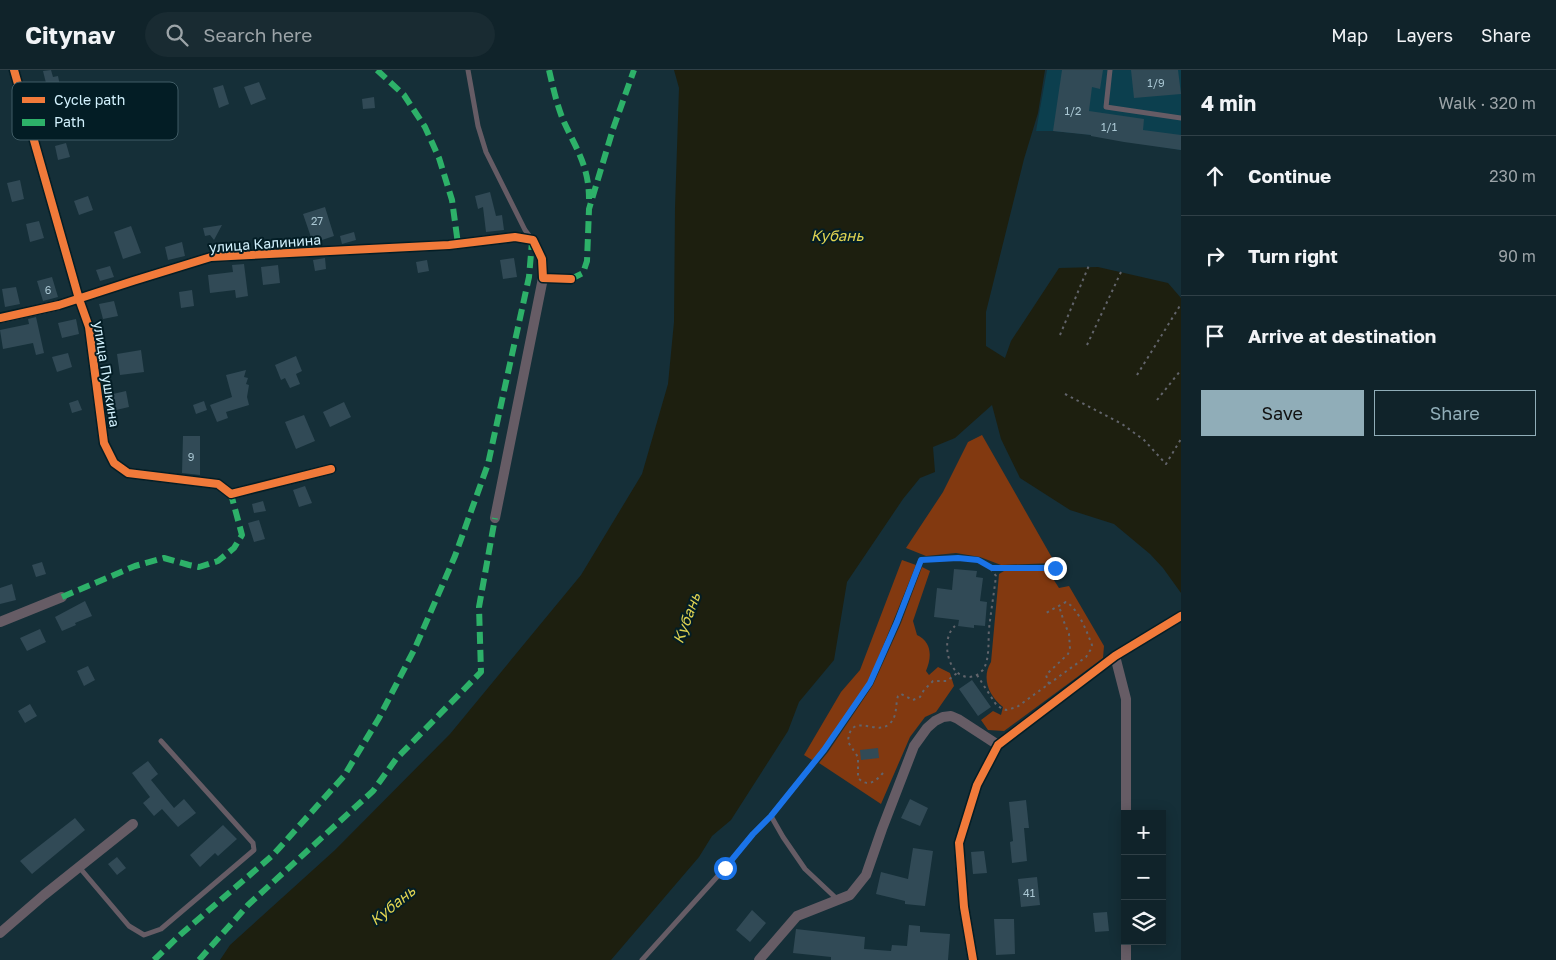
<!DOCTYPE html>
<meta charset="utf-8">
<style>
:root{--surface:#10232a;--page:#192b32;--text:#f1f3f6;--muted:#9ca4a8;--line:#304047;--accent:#90adb8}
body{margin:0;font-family:"Golos Text",sans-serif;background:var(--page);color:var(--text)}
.controls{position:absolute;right:15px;bottom:15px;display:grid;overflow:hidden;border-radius:0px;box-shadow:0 2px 12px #0003}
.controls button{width:45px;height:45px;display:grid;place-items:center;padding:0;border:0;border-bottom:1px solid var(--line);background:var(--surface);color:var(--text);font:25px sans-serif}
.stop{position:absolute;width:15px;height:15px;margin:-11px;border:4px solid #1a73e8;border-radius:50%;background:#fff}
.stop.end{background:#1a73e8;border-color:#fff;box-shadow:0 1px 5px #0008}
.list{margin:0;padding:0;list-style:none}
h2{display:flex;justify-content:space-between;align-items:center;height:65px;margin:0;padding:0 20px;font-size:21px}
h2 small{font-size:16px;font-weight:400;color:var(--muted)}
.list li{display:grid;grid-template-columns:32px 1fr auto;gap:15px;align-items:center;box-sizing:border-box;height:80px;padding:0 20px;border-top:1px solid var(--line)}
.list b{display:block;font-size:19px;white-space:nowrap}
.list em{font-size:16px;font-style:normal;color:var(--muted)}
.actions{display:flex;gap:10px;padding:15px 20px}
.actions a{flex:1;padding:11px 0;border:1px solid var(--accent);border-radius:0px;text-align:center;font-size:18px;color:var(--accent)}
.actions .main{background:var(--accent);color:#111}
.icon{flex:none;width:28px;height:28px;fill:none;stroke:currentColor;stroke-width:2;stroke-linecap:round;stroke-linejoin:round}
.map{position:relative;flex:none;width:1181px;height:890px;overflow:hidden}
header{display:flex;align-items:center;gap:30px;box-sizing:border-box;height:70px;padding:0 25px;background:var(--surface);border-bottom:1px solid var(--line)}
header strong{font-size:24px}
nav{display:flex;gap:28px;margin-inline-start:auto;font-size:18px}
.search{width:350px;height:45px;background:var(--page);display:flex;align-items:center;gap:12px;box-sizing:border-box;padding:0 18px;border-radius:28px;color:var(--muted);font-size:19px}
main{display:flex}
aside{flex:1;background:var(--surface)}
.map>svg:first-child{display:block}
.built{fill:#0c3f4e}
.green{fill:#823910}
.water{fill:#1d1f0f}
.building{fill:#314a56}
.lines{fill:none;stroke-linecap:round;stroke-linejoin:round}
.path{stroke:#62646b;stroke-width:2;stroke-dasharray:2.5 4;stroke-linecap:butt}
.service{stroke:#665c65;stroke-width:5}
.minor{stroke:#665c65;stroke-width:10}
.quiet{stroke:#2db169;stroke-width:6;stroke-dasharray:12 6;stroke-linecap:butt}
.cycleway-casing{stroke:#031d25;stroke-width:11}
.cycleway{stroke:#f17a3a;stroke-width:8}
.route{stroke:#1a73e8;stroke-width:6}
.labels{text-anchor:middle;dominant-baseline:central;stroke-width:4;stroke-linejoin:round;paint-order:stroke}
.number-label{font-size:11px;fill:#aac7d3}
.street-label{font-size:14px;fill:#d2f1fd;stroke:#031d25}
.water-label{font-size:15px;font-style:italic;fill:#ded251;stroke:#031d25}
.key{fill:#031d25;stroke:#415d66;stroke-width:1}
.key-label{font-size:14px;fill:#d2f1fd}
</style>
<header>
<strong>Citynav</strong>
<div class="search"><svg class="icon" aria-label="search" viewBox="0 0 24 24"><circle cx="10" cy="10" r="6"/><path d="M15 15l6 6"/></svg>Search here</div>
<nav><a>Map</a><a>Layers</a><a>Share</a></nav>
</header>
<main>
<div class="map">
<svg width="1181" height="890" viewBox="0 0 1181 890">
<rect width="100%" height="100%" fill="#152f38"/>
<path class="built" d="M1047 0H1181V80L1085 64 1053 61H1036Z"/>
<path class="green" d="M982 365 1055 493 1001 495 980 487 956 483 926 486 906 478 943 422 968 372Z
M902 490 916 495 868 613 822 680 812 690 804 685 841 622 860 600Z
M922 497 930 501 913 551 917 565C932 572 932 587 926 601L929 605 938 597 950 603 954 616 936 642 925 647 910 667 881 734 819 693 828 682 873 615 901 553Z
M1004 501H1048L1059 518 1069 516 1104 576 1103 588 1004 661 988 660 981 650 993 641 1001 645 1003 637C989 626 981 608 991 592L999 504Z"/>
<path class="water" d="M674 0H1045L1038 43 1024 89 986 242V276L1005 288 1011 271 1059 198 1098 197 1168 213 1181 228V523L1163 498 1150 484 1114 454 1070 440 1020 408 1001 369 992 335 955 368 933 377 935 402 920 408 903 429 847 512 834 590 799 632 788 661 731 750 712 766 699 787 611 890H220L230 875 335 780 450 664 581 505 642 404 668 314 674 252 675 138 679 18Z"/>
<path class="building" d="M51 0 53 7 58 6 61 21 56 22 61 41 40 46 37 36 51 33 43 1Z
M1062 0H1103L1100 19 1092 17 1089 41 1144 49 1143 60 1181 65V80L1124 72 1091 66V65L1053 61Z
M1131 0H1178L1181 24 1134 28Z
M129 12 132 26 120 28 118 14Z
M259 12 266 29 251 35 244 17Z
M223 15 229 34 219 38 213 18Z
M374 27 375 38 363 39 362 29Z
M66 73 70 87 58 90 55 76Z
M20 110 24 129 12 132 7 113Z
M490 122 496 146 502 145 504 160 486 162 483 137 478 139 475 126Z
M88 126 93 140 79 145 74 131Z
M325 137 334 166 313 173 303 144Z
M39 151 44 168 30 172 26 154Z
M222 155 214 170 210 165 205 166 203 158Z
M131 156 141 183 123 189 114 162Z
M354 162 356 170 342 174 340 166Z
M182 172 185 186 168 190 165 177Z
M325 188 326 199 315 201 313 190Z
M514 188 517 207 503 209 500 190Z
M427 190 429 201 418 203 416 192Z
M244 194 248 226 236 228 235 220 210 223 208 205 233 202 232 195Z
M278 195 280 213 263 215 261 197Z
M110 196 114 207 100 211 96 200Z
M52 207 58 227 43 231 37 211Z
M16 217 20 234 5 237 2 219Z
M192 220 194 236 181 238 179 222Z
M114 231 118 246 103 249 99 234Z
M36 247 44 283 36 285 33 273 3 279 0 260 29 254 28 249Z
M76 249 79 264 62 268 58 253Z
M141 280 144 302 120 305 117 284Z
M68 283 72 297 57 302 52 287Z
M296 286 302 301 296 304 300 314 290 318 285 308 281 310 275 295Z
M246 300 244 307 248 308 246 314 249 315 247 327 249 335 226 342 228 348 217 352 210 335 232 327 226 305Z
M126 321 129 337 116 340 113 324Z
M78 330 82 340 72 343 69 333Z
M204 331 207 340 196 344 193 335Z
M344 332 351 347 330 357 323 342Z
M304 345 315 371 296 379 285 352Z
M183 366H200V405L182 403Z
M305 416 312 433 299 437 293 420Z
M263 431 266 441 254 443 252 434Z
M259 450 265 469 254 472 248 453Z
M42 492 46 504 36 507 32 495Z
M954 499 977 501 976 507 983 508 980 531 987 532 985 556 974 555V558L958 556 959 550 934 547 937 518 952 520Z
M12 514 16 530 0 534V518Z
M85 531 92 546 75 553 76 555 62 561 55 547Z
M40 559 46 572 27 581 20 568Z
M88 596 95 610 84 616 77 601Z
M972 610 991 637 978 646 959 619Z
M30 634 37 646 25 653 18 641Z
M878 678 879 688 861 690 860 680Z
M148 691 158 704 151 710 174 738 184 729 196 743 178 757 162 739 154 746 143 733 150 727 132 703Z
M910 729 928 738 920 756 901 748Z
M1026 730 1029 758H1024L1027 791 1012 793 1010 772 1013 771 1009 732Z
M75 748 85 760 32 804 20 791Z
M223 755 237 769 218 786 215 783 200 797 190 785Z
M913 778 933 781 925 836 905 834V831L876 824 881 802 908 809Z
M984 781 987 803 973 804 971 782Z
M117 787 126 798 117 805 108 794Z
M1037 807 1040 835 1021 837 1018 809Z
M752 840 766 853 750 872 736 860Z
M1107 842 1109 861 1095 862 1093 843Z
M994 849H1014L1015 884 996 885Z
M909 855 920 856V862L950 864 948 890H831V887L793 883 796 859 865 867 864 879 891 881 892 875 907 876Z"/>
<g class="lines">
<path class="path" d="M1060 265 1090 193
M1087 275 1121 202
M1137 305 1181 234
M1065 324 1122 354 1144 370 1166 394 1181 369
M1157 330 1181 300
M928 490C952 489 982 483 996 506 994 523 991 541 989 559 988 571 990 589 983 600 982 601 977 605 977 605 950 617 938 570 955 556
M992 499 1055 498
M977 605 997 636 1006 640 1017 637 1086 587 1091 579 1092 575C1087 562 1078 538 1066 532L1044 544
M1049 614 1046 605 1068 584 1070 579 1069 564 1064 552 1059 536
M883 703C876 711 868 718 858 708V687L848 672C850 641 875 665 888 655 898 648 895 635 898 626L901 624 913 630 920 627 924 620 933 611H947L957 603"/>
<path class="service" d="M468 0 478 56 486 82 525 160 531 168
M1110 0 1106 37 1181 48
M771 746 783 767 805 799 838 830
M79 797 129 856 144 865 161 859 254 780 253 773 161 671
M642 890 725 798 753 764 771 746 824 680 870 613 897 552 921 490"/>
<path class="minor" d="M14 0 79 229 89 257 104 373 114 393 128 403 218 414 231 424 331 399
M0 248 59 235 133 211 211 187 449 175 515 167 533 170 542 189 543 208 571 209
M495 448 543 208
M0 552 62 527
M1115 586 1126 629V744
M0 863 44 825 133 754
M759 890 797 846 850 825 866 805 882 759 914 676 927 658 935 651 943 647 951 646 958 649 998 675
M973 890 964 837 959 773 977 715 998 675 1115 586 1181 546
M1126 890V871"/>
<path class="quiet" d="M377 0 404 25 425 57 439 88 452 130 458 174
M549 0C553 17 557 36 564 52 577 80 589 97 589 129
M571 209 583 203 587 191 589 139 613 59 634 0
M62 527 135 496 164 488 189 495 199 497 218 491 234 478 242 465 231 424
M154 890 180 865 273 785 344 706 379 648 415 578 455 486 488 394 529 207 532 172
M199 890 248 835 373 721 396 689 481 602 479 537 495 448"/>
<g class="cycleway-casing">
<path id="cycleway" d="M14 0 79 229 89 257 104 373 114 393 128 403 218 414 231 424 331 399
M0 248 59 235 133 211 211 187 449 175 515 167 533 170 542 189 543 208 571 209
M973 890 964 837 959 773 977 715 998 675 1115 586 1181 546"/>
</g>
<use href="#cycleway" class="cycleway"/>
</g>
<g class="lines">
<path class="route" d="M725 798 753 764 771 746 824 680 870 613 897 552 921 490 958 488 978 490 992 498H1055"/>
</g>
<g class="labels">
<g class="number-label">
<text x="1156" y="12">1/9</text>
<text x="1073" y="40">1/2</text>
<text x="1109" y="56">1/1</text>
<text x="317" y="150">27</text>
<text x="48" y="219">6</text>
<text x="191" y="386">9</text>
<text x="1029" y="822">41</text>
</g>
<g class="street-label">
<text transform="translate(265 173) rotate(-4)">улица Калинина</text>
<text transform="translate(107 304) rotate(81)">улица Пушкина</text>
</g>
<g class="water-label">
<text x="837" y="165">Кубань</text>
<text transform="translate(686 548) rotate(-70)">Кубань</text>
<text transform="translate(392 835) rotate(-39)">Кубань</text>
</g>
</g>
<rect x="12" y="12" width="166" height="58" rx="8" class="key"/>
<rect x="22" y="27" width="23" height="6" fill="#f17a3a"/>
<rect x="22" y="49" width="23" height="7" fill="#2db169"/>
<g class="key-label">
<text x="54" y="35">Cycle path</text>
<text x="54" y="57">Path</text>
</g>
</svg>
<div class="controls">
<button>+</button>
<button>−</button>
<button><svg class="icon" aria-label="layers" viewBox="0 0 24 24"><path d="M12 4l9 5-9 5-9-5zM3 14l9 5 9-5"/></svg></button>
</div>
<div class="stop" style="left:725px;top:798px"></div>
<div class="stop end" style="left:1055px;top:498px"></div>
</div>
<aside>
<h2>4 min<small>Walk · 320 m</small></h2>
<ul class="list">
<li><svg class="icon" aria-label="ahead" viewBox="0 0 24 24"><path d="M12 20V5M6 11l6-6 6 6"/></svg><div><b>Continue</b></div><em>230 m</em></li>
<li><svg class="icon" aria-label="right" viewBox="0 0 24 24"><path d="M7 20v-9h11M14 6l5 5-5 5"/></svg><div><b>Turn right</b></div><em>90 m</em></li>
<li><svg class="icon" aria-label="arrive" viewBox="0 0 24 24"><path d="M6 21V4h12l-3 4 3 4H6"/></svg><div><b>Arrive at destination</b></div></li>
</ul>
<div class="actions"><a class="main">Save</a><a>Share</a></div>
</aside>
</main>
